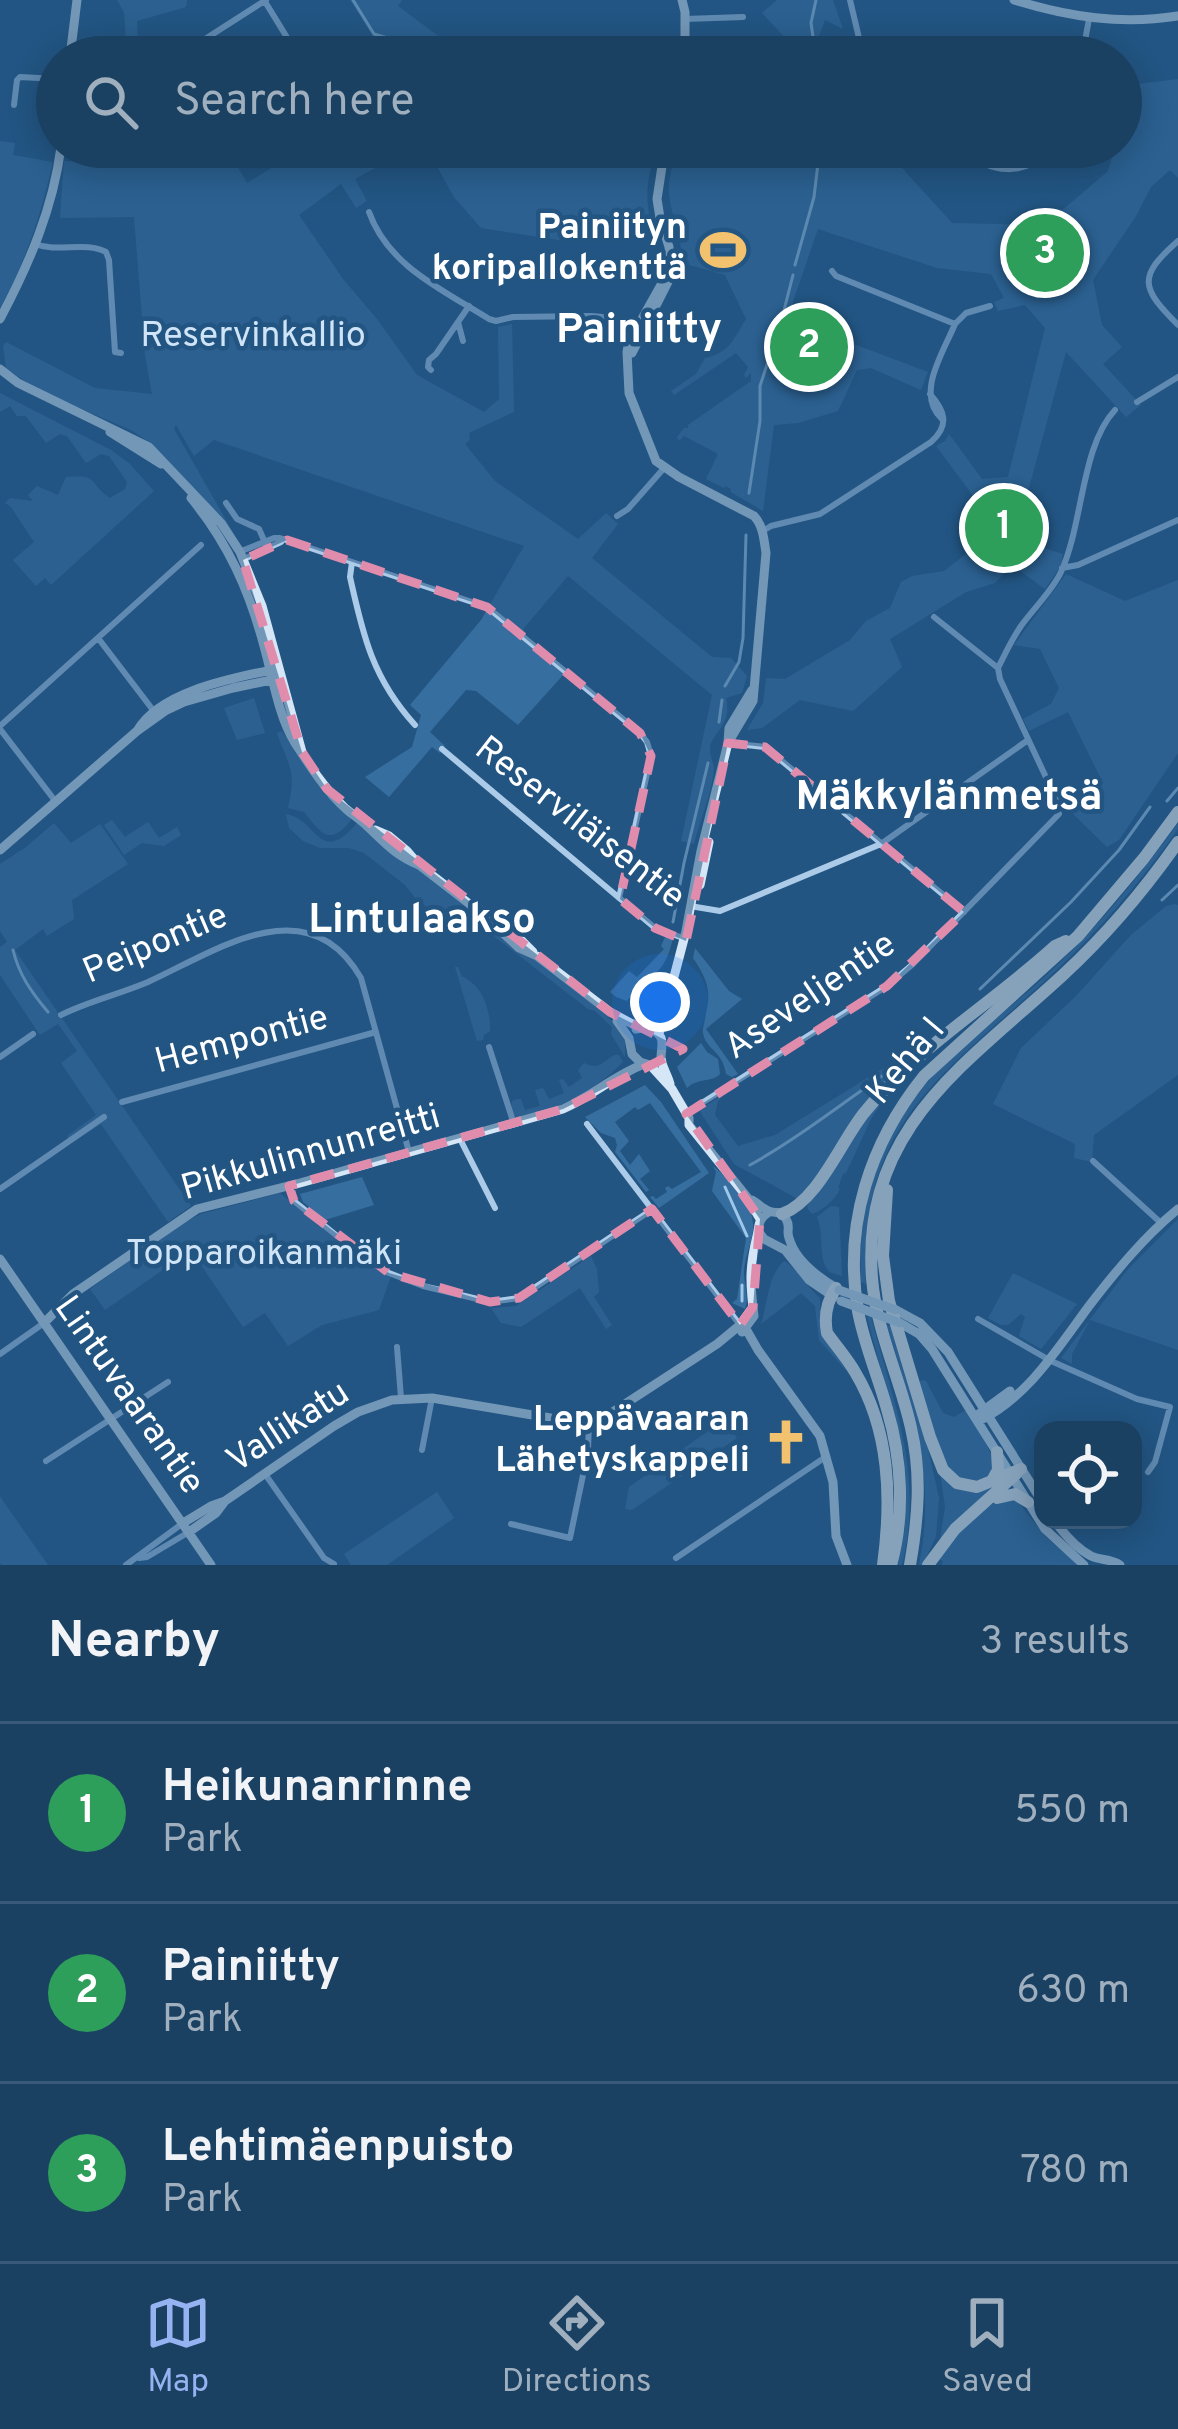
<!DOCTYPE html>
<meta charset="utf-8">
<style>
:root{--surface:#1a4062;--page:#274b6b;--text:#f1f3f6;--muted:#9fafbe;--line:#385977;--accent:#95b2f1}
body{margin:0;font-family:Overpass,sans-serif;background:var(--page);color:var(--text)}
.controls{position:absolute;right:36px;bottom:36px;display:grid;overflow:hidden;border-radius:24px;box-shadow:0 6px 30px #0003}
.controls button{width:108px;height:108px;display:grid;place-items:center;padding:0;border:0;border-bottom:3px solid var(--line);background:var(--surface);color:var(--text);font:60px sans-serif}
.you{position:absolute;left:660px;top:1002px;width:42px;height:42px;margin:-30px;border:9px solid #fff;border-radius:50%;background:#1a73e8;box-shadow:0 0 0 18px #1a73e833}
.badge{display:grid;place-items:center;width:78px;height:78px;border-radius:50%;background:var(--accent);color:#fff;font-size:39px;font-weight:700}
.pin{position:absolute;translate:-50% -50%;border:6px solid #fff;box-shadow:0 3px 12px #0006}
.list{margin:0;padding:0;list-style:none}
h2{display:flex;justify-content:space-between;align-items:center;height:156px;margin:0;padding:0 48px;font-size:51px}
h2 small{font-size:39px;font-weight:400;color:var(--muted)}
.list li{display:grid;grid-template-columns:78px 1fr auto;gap:36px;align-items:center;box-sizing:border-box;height:180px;padding:0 48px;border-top:3px solid var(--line)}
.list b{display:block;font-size:45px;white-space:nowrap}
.list p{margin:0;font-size:39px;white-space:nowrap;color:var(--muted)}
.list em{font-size:39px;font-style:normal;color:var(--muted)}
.icon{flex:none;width:66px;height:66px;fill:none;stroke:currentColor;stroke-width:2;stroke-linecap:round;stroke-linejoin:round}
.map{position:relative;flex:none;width:1178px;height:1565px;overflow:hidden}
.search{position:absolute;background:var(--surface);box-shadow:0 6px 30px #0003;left:36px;right:36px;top:36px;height:132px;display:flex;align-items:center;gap:30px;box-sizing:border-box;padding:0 42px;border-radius:66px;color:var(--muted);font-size:45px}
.sheet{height:696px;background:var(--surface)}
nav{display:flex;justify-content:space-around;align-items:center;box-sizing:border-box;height:168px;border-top:3px solid var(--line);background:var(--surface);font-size:33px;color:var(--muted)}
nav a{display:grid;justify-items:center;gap:6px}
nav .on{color:var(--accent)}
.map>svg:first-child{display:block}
.green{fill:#376ea0}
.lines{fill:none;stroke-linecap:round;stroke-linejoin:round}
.stream{stroke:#9fc7e9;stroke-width:3}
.street{stroke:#abcbe8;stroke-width:6}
.secondary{stroke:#d5e6f6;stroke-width:9}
.highway{stroke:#fff;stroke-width:12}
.secondary-bridge{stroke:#d5e6f6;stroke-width:9}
.marked{fill:none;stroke:#e08cad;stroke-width:9;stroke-dasharray:24 15;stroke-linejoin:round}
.labels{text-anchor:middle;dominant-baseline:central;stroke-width:9;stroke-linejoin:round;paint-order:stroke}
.poi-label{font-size:36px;font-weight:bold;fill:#fff;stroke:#235583;text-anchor:end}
.park-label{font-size:36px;fill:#cfe4f6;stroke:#235583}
.street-label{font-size:36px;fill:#fff;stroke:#235583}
.quarter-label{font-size:42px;font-weight:bold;fill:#fff;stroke:#235583}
</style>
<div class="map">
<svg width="1178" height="1565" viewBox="0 0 1178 1565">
<rect width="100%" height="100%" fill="#235583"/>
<path class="green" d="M117 0H187L186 7 137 21 138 57H127L124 12Z
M350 0H402L398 6 449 44 475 57H386Z
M777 0H833L843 29 825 20 819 36 799 53 762 13Z
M1178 79V178L1170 170 1151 187 1136 216 1093 280 1102 325 1122 347 1103 364 1141 405 1126 417 1066 352 1015 539 1063 554 1061 566 1045 589 1012 565 995 583 966 592 890 639 902 667 853 711 800 700 762 728 747 730 763 703 766 678 785 679 850 640 866 621 890 608 901 582 912 576 944 571 992 534 983 509 936 446 945 441 949 434 982 479 1008 477 1045 328 1025 305 998 311 994 302 1004 298 991 274 937 268 818 229 787 319 928 372 921 390 871 368 857 370 838 411 798 423 774 425 763 511 731 492V489L726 486 724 488 706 479 718 454 684 436 679 441 677 437 684 428H688V425L751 381V373L746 378 744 375 748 367 736 353 674 395 671 391 696 374 705 358C730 353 734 338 746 319L725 275 682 263C682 214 653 200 681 147H883L952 223 1035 225 1065 208 1108 171 1115 147H1121V89L1138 84Z
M0 141 15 143 13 155 53 162C41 214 26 261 0 308Z
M121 147H226L247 183 305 147H413L355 179 367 201 356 208 341 184 299 215 343 279 377 319 417 375 484 412 499 399 498 327 512 324 514 412 469 433 470 440 465 444 495 481 578 539 606 513 618 524 592 558 712 657 731 658 747 676 742 693 726 698C733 727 709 734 710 750 710 757 714 763 714 769 712 793 700 820 694 844L681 841 712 695 568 576 524 628 523 637 564 674 518 725 476 691 466 690 430 732 445 746 440 753 432 747 389 797 365 777 412 747 421 715 410 705 481 620 524 546 214 440 194 456 176 425 174 429 234 534 232 536 152 444 131 430 70 404 23 380 6 368 3 346 6 342 95 388 152 394 145 355 134 217 60 218 64 161 120 164Z
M426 147H659C647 172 644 196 651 223L572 242 481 228 454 197Z
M0 393 111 450 130 464 154 491 51 585 45 578 36 586 13 560 34 542 11 507 5 503 10 498 33 501 28 495 37 486 58 495 66 477C100 474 87 482 110 498L125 489 127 482 109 456 101 454 86 463 67 436 60 434 46 443 26 416H17L10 406 0 412Z
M1066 574 1125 601 1178 580V753L1119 840 1107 847 1071 812 1103 783 1068 712 1029 731 1023 719 1051 704 1059 688 1040 649 1014 645Z
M254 698 265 733 237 740 224 708Z
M282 731 317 784 352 819C329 848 321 833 304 812L288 808C297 769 289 768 277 733Z
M286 814C318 819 319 868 357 823L398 859 414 867 483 920 518 951 537 961 604 1012 625 1036V1057L611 1034 612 1027 595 1011 588 1009 490 933 432 911 417 900 405 885 364 853 349 848H320L303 841 289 828Z
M112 820 125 837 148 822 159 838 177 827 181 835 164 846 142 843 124 855 104 825Z
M54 823 71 843 100 824 128 864 72 900 74 919 47 936 43 929 15 950 191 1206 168 1222 101 1124 72 1143 67 1136 96 1115 61 1063 77 1051 58 1024 40 1035 0 975V947L7 942 0 931V864L26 847Z
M1178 823V829C1140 882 1099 931 1051 975 946 1073 857 1122 866 1284L861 1282C856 1201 885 1124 942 1066 977 1031 1018 1003 1053 969 1100 925 1140 875 1178 823Z
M1175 904 1178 905V1075L1094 1135 1092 1162 1074 1158 1075 1144 993 1104 1021 1048 1076 996 1131 935 1166 906Z
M666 935 673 937C665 978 649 973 627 1001L616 997 610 992 629 971 637 977 664 949 661 946Z
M695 948 729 991 742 999 706 1029 738 1074 732 1077 726 1074C723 1051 706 1050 703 1033 702 1029 706 1017 706 1013 712 990 706 977 693 958Z
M455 967H458C466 985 457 970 471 982 485 992 491 1016 490 1031L484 1035 483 1040 477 1041Z
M701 1043 707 1052 718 1059 720 1074C711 1083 699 1077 687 1088L677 1067Z
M916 1048 919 1052 807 1191 796 1198 734 1164 699 1110 726 1093 718 1101 715 1115 738 1146 775 1135Z
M614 1055H619L623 1062C591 1094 561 1107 519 1120 514 1115 509 1107 513 1100L521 1099 525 1110 540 1106 535 1090 543 1088 549 1099 564 1093 559 1080 563 1079 569 1087 582 1078 578 1070 584 1063C597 1070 603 1063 614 1055Z
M645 1085 661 1102 709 1173 659 1208 650 1197 653 1196 656 1199 667 1192 665 1188 668 1186 672 1189 701 1172 650 1103 638 1110 635 1107 615 1122 629 1141 620 1151 630 1165 639 1154 650 1171 640 1179 649 1190 646 1192 615 1152 617 1145 615 1138 601 1133 585 1117Z
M891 1088 871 1119 846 1173 843 1174 838 1188 840 1189C835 1200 823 1210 812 1214L807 1208 810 1198 852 1133Z
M713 1166C732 1181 756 1205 753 1231 751 1244 745 1257 744 1270 743 1284 750 1295 745 1309L732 1303 737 1299 746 1238 712 1191 716 1172Z
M362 1177 374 1205 325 1220 303 1202 300 1194Z
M280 1193 351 1251 391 1276 379 1310 322 1325 288 1346 265 1313 243 1327 199 1262 189 1252 105 1310 90 1289 178 1226 201 1214Z
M831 1206 839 1207 842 1276 829 1272C817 1257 825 1235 817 1217Z
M1178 1219V1350L1090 1320 1072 1354V1364L1061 1358 1128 1269Z
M591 1256 597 1269 599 1292 594 1297 612 1325 606 1329 580 1288 521 1327 501 1323 491 1308 516 1306Z
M784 1261C795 1266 808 1288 820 1298L821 1326 861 1396 848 1373 819 1340 815 1306 801 1293 761 1324C768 1303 767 1277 784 1261Z
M1013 1273 1077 1304 1041 1349 1019 1336 1025 1317 1021 1314 1008 1325H1001L988 1318Z
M867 1317H871C894 1404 924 1474 902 1565H897L905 1527 904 1455Z
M886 1324 892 1327 925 1435 939 1498 936 1536 923 1565H919C937 1478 913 1406 886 1324Z
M922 1380 926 1381 943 1413 954 1417 968 1409 993 1458C996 1483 975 1482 956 1479L942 1458 919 1382Z
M724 1420 737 1438 632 1510 625 1509 629 1487Z
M940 1472 956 1486 1006 1477 940 1540 945 1507Z
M437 1492 454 1518 387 1565H351L344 1554Z
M0 1496 3 1501 48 1565H2L0 1563Z
M1015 1498 1046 1537 1078 1563 1076 1565H942L943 1561 936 1557C955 1534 984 1499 1015 1498Z"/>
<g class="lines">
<path class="stream" d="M353 0 374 34 452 57
M816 0 811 23 816 57
M731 147 770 166 791 158 805 147
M747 154 782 152 795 147
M795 265 814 197 820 147
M780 326 793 275
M749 493 760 421V386L778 331
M725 686 739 662 743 638 746 535
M719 722 722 700
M1167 801 1178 788
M1162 900 1178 885
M673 922 684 863 708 763
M13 950C19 975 32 993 48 1012
M980 989 1071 902 1119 850 1150 807
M750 1165C802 1136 847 1099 897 1066
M725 1187 747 1236
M742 1301V1285"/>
<path class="street" d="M264 0 299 57
M850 0 859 38 874 57
M685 19 743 17
M177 57 266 0
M1082 57 1089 19
M14 105 17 80 20 77 57 79
M960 147C991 175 1024 178 1054 147
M369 212C388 266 443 290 489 319L496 321 513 317 591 316 614 318 637 333
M1178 241C1137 277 1141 288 1178 325
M35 244C58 253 85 241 106 252L109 260 115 352 121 353
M832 271 836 276 955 324 966 313 990 306
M458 322 463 341
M431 370 428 367 429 360 436 354 469 306
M1137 402 1178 377
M942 419C915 394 943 353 955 324
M226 503 237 519 259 529 267 547
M617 516 628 509 665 467
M761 532 771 526 820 514 931 442C950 425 945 411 930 394
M239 552 274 538H280L487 607 640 733 647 742 651 756 619 898
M244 559 281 542
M352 562 350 577C363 636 373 679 415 725
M1062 568 1078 565 1178 520
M98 638 156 714
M998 668C1005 654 1012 639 1021 626 1034 608 1052 591 1061 572 1083 525 1081 446 1115 410
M0 726 201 545
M0 729 56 802
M728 743 765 747 964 912
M442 749 655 928 683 938
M690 906 720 911 881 844 1028 740
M61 1015C89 1001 120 994 148 982 218 950 308 886 361 978L409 1152
M489 1047 514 1124
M0 1057 33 1034
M122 1102 376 1032
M686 1113 887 986 913 964 1059 814 1058 803 1000 679 998 668 934 617
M587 1124 740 1325
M460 1139 495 1208
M1093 1161 1161 1223
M289 1186 294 1201 358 1253 389 1273 423 1286 490 1302 519 1298 653 1209
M0 1189 104 1117
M978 1319 1051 1361 1137 1399 1170 1407 1155 1462 1148 1472
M397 1347 401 1398
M0 1354 44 1323
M422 1450 432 1398
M46 1461 168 1382
M265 1474 324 1558 334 1564
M511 1524 570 1538 588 1451 589 1421
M139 1558 147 1557 189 1532
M676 1558 827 1456
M126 1565 183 1523"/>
<path class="secondary" d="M682 0 685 12V57
M1014 0C1069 17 1121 25 1178 16
M70 57 77 0
M670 269 629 342 627 352 629 393 656 461 679 477 754 516C763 525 764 540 766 553L753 701 728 743
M0 319C29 264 53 209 61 147
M632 353 671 276 669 247 660 218 657 199 665 147
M0 369 18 383 149 447 221 523 240 552 262 606 302 752
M110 432 161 464
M191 498C228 543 249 590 264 646 273 678 278 715 295 743 310 766 326 791 346 809 353 815 361 820 368 827 385 843 396 856 419 865
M137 731C160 691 233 678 276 669
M375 830 389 836 407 851 419 865 485 916 519 948 537 956 610 1012 638 1027
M0 850 137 731 165 711 184 702 233 688 276 679
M700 885 709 842
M490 919 508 927 533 952
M685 936 701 851 728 743 729 728 752 690
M617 1021 629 1038 632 1054 640 1062 650 1065 672 1089 689 1118V1125L747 1197 760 1219
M636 1029 648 1027C666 1037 662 1040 661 1057 661 1066 668 1075 670 1084
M659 1034 685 935
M752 1200C758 1203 762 1209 769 1211 778 1215 780 1208 786 1219 791 1227 786 1230 789 1238 795 1260 819 1278 838 1289
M758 1231 764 1239 785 1250 809 1280 834 1297
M0 1259 211 1565
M896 1310 920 1323 948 1352 1043 1503
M44 1323 73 1294 197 1209 300 1183 563 1109C592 1096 615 1075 644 1064
M900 1323 919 1334 932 1349 1045 1529 1084 1565
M740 1325 746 1329 758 1350 820 1436 833 1482 836 1536 847 1565
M742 1332 754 1316C750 1284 749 1268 757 1236 760 1224 757 1220 769 1212
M980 1413 1010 1391
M979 1421C1028 1397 1058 1348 1089 1306 1116 1271 1144 1237 1178 1209
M1054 1520C1064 1534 1076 1548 1091 1556 1102 1561 1109 1558 1120 1565
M183 1523 211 1506 225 1501 334 1426 358 1412 392 1400 432 1398 574 1422 608 1415 717 1344 740 1325 753 1307
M189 1532 216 1513 225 1501"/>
<path class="highway" d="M887 1190 883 1256 889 1301 930 1437 943 1470 957 1483 977 1487 1021 1469
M782 1214C818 1201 840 1143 864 1113 915 1049 994 1002 1055 946L1066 941
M836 1288C827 1301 824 1317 827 1333 836 1346 847 1358 855 1372 890 1430 892 1499 883 1565
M993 1479 998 1470 997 1452
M997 1498 1015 1494 1028 1502
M891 1565C905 1515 902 1459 887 1409 878 1376 864 1344 858 1311 843 1225 870 1143 924 1076L1078 936 1144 858 1178 812
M910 1565C918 1519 922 1475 911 1428 900 1378 876 1330 872 1278 861 1127 968 1063 1064 974 1106 935 1145 889 1178 842
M928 1565 955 1529 1016 1474"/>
<path class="secondary-bridge" d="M839 1290 896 1310
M841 1301 900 1323"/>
</g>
<path d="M0 0H1178V1565H0ZM287 540 487 607 640 733 651 756 620 899 655 928 686 941 728 743 765 747 964 912 887 986 686 1114 760 1219 753 1307 740 1325 652 1209 519 1298 490 1302 389 1273 294 1201 289 1186 563 1109 683 1049 610 1012 327 789 302 752 243 560Z" fill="#235583" fill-opacity=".55" fill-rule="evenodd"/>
<path class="marked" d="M287 540 487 607 640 733 651 756 620 899 655 928 686 941 728 743 765 747 964 912 887 986 686 1114 760 1219 753 1307 740 1325 652 1209 519 1298 490 1302 389 1273 294 1201 289 1186 563 1109 683 1049 610 1012 327 789 302 752 243 560Z"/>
<defs>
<g id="stadium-bare" transform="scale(3.6)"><path d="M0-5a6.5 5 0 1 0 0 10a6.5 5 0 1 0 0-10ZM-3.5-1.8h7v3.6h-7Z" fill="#f3c26e" stroke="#235583" stroke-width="2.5" paint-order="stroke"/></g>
<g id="church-bare" transform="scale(3.6)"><path d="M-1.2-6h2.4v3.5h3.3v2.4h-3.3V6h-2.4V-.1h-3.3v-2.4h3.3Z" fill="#f3c26e" stroke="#235583" stroke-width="2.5" paint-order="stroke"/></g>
</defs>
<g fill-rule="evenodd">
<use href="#stadium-bare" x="723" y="250"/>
<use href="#church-bare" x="786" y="1442"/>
</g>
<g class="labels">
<g class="poi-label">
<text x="687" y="229">Painiityn<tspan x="687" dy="41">koripallokenttä</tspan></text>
<text x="750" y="1421">Leppävaaran<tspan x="750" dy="41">Lähetyskappeli</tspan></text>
</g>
<g class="park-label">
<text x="253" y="337">Reservinkallio</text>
<text x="264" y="1255">Topparoikanmäki</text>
</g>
<g class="street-label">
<text transform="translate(579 824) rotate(38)">Reserviläisentie</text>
<text transform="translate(156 945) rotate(-23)">Peipontie</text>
<text transform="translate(811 997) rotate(-34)">Aseveljentie</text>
<text transform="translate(242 1041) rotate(-15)">Hempontie</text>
<text transform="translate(907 1062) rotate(-50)">Kehä I</text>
<text transform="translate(311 1154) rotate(-16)">Pikkulinnunreitti</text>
<text transform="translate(128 1396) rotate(55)">Lintuvaarantie</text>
<text transform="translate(289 1428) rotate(-33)">Vallikatu</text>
</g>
<g class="quarter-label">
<text x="639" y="331">Painiitty</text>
<text x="949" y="798">Mäkkylänmetsä</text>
<text x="422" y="921">Lintulaakso</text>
</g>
</g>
</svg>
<div class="controls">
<button><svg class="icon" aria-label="locate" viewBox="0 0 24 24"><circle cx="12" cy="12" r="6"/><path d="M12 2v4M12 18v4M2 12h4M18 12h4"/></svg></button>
</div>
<div class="you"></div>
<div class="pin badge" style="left:1004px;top:528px;background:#2e9e5b">1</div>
<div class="pin badge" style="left:809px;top:347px;background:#2e9e5b">2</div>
<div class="pin badge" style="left:1045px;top:253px;background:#2e9e5b">3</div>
<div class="search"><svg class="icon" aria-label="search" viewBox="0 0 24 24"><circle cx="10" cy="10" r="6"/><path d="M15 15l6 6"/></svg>Search here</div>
</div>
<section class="sheet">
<h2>Nearby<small>3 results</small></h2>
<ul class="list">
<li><span class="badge" style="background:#2e9e5b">1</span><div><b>Heikunanrinne</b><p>Park</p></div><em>550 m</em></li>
<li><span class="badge" style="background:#2e9e5b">2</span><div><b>Painiitty</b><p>Park</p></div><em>630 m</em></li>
<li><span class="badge" style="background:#2e9e5b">3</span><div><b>Lehtimäenpuisto</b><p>Park</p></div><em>780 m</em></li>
</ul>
</section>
<nav>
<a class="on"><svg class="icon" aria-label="map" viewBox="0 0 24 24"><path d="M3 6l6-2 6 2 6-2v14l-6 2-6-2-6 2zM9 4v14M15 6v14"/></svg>Map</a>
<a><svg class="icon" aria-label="directions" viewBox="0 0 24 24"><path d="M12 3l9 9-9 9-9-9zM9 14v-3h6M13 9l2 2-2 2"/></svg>Directions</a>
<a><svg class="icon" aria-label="saved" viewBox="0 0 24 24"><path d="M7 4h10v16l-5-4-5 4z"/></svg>Saved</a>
</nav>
